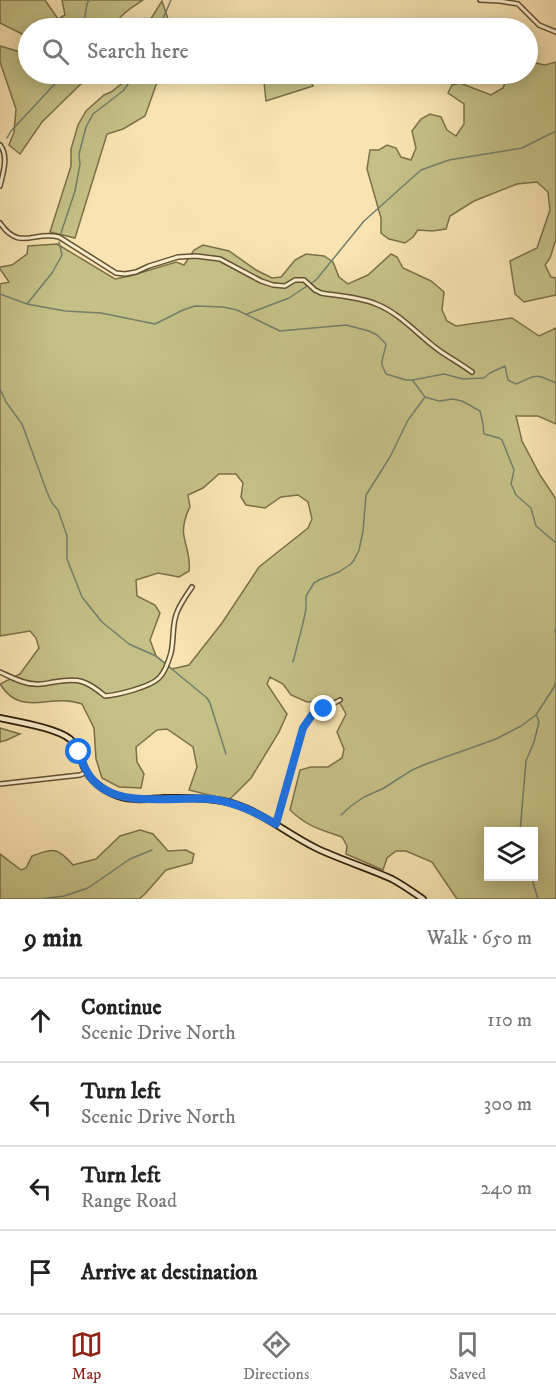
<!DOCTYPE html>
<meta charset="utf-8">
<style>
:root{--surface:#fff;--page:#f2f2f2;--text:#222;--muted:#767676;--line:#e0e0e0;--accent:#8f2418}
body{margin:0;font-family:"IM FELL DW Pica",serif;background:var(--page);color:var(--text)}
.controls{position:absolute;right:18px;bottom:18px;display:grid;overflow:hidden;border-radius:0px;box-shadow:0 3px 15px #0003}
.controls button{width:54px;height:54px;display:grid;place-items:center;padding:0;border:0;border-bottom:2px solid var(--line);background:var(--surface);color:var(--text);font:30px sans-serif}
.stop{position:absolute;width:18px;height:18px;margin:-14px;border:4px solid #1a73e8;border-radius:50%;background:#fff}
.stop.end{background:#1a73e8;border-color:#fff;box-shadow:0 2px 6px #0008}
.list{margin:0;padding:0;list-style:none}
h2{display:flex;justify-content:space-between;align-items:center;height:78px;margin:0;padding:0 24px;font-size:26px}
h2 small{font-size:20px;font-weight:400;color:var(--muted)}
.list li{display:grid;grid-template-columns:39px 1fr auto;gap:18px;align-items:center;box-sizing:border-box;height:84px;padding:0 24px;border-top:2px solid var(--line)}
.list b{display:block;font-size:22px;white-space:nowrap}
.list p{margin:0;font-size:20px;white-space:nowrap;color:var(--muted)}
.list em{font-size:20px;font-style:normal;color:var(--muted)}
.icon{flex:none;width:33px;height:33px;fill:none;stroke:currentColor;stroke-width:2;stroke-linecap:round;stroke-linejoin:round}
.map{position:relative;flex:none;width:556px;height:899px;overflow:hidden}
.search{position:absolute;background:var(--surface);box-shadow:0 3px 15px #0003;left:18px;right:18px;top:18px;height:66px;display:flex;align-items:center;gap:15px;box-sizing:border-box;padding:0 21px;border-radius:33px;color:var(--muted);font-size:22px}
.sheet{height:414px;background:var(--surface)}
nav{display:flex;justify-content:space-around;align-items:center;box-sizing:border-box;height:84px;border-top:2px solid var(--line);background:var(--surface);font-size:16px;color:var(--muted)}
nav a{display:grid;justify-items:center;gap:3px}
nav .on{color:var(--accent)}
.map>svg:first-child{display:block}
.green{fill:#c5c186;stroke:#7b7049;stroke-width:1.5;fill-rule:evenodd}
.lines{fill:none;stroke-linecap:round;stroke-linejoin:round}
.stream{stroke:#727f6c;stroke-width:1.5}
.street-casing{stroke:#635135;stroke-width:6}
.secondary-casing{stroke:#31200c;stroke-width:8}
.street{stroke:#faedcc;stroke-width:3}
.secondary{stroke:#faedcc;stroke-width:4.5}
.route{stroke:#1a73e8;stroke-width:8}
</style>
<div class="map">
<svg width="556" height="899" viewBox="0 0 556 899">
<rect width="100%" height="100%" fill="#f8e3b1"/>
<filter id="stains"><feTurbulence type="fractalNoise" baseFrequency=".00333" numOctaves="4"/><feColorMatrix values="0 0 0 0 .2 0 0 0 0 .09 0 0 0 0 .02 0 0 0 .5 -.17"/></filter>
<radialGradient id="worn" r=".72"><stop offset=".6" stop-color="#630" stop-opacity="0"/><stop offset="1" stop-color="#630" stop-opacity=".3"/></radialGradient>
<path class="green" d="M0 0H45L58 19 65 15 62 0H143C131 8 118 15 115 28H28V37L0 23Z
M162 1 171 28H145Z
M0 46 17 51 28 62V74H91L42 122 20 154 9 145 14 132 16 109 0 62Z
M556 62V242H555L550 258 545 265 551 277 556 278V295L524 302 515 294 510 261 537 248 550 210 548 192 537 182 517 184 474 201 450 216 446 229 432 231 418 230 413 237 405 243 389 239 381 233V218L367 169 370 150H379L387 145 396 148 401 157 411 160 416 148 412 131 421 119 430 114 441 117 447 130 456 136 464 124V104L448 93 452 85 460 83 491 95 503 88 508 74H528V65L535 63 545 65Z
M127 74H160L145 116 123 129 107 134 75 238 50 232 71 166V149L78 125 86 111 104 95 111 92 125 81Z
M257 74H308L313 86 266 101 264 82Z
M57 244 115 279 130 276 176 262 184 265 194 250 203 245 229 251 256 270 272 278 281 277 295 260 306 254 324 256 333 262 339 277 348 284 368 275 391 254 397 257 403 268 431 281 444 292 442 310 447 321 456 326 512 318 539 336 556 328V424L538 416H516L522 441 540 475 556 499V899H457L432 862 406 851H396L387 858 383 870 346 854 347 846 342 837C319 829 308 827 290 810L300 770 311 767H328L342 758 344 749 337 732 346 714 338 700 307 702 291 695 283 684 270 677 267 684 287 714 279 732 251 778 229 800 189 790 197 767 193 747 167 729 157 730 136 747 137 762 144 774 141 788 119 787 102 778 96 759 94 728 82 704C50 692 22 719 0 684L20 674 39 648 36 638 30 631 0 636V284L9 282 0 269V267L12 265 27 254 28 246ZM219 474H236L243 483 241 497 246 505 265 508 281 497 298 495 308 502 312 519 308 528 259 567 222 623 189 665 172 669 156 656 150 640 160 613 155 605 137 596 136 580 158 573 179 577 189 571C191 558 186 548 184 536 182 527 186 514 190 507L188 495 203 488ZM488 832H534V876H488Z
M0 728 20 734 7 740 0 742Z
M140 830 153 834 168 851 186 850 194 854 192 863 166 870 145 894 139 899H0V854L21 870 26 868 32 856C55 848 57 847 73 865L96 859 120 836Z"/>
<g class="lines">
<path class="stream" d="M83 28 87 4 89 0
M159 28 171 0
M7 138 11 131 64 74
M61 233 75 191 80 164 79 154 86 127 93 114 123 91 134 76V74
M0 294 27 304 65 311 101 313 155 324 183 310 195 306 223 307 237 310 280 331 346 325 369 331 377 335 385 343 386 345 382 361V365L386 374 406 380H413L444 374 463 379 484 378 490 373 505 366 508 380 516 384C537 375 534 373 556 383
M27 304 52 273 62 255 59 242
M247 314 289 298 316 280 364 221 421 170 449 160 522 148 556 131
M413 381 425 397 439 401 453 399 462 401 480 411 483 424 484 434 499 438 502 440 514 470 511 484 513 488 516 495 531 508 536 526 556 543
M0 389 6 402 22 424 47 492 52 503 58 510 67 536V559L82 597 102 622 129 644 156 656 207 698 210 703 226 754
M556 627 555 631 556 634
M293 662 303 623 306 609V596L314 583 319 580 339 572 351 564 354 560 359 550 363 531 366 495 390 457 408 420 425 397
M341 815 351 806 364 797 384 788 412 770 426 764 496 739 521 726 536 715 554 687 556 681
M520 832 526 761 534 742 539 722 537 716
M531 876 538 899
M41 899 64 896 88 888 130 859 152 850"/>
<g class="street-casing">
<path id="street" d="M480 0 500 1 518 4 539 25 556 32
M0 145C9 156 3 173 0 186
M0 223C20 252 34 230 59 237L116 273 125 274 136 272 149 266 178 257 196 256 220 259 261 281 273 285 285 286 295 280H304L315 290 321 293C339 296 359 297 376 304 400 313 420 337 440 351 450 358 461 364 472 372
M0 672C11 677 23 684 35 684 42 685 48 683 54 682 79 678 86 680 105 696 118 695 150 687 159 678 165 672 169 660 171 653 174 640 172 627 176 615 179 605 186 596 192 587
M0 784 80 775 87 772
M276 824 301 735C307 714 322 710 340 700"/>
</g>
<g class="secondary-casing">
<path id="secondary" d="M0 718C18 722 56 728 70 739 79 747 80 757 84 767 90 781 104 791 118 796 133 801 149 799 164 798 183 798 203 797 223 801 258 808 285 833 316 848 341 860 368 868 392 879 403 885 413 892 423 899"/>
</g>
<use href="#street" class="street"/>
<use href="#secondary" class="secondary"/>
</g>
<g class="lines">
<path class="route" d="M79 752C81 758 83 764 86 770 108 813 172 795 211 799 235 802 255 812 276 824L303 728 312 715 324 709"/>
</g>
<rect width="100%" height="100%" filter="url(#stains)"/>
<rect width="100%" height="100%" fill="url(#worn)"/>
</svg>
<div class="controls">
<button><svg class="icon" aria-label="layers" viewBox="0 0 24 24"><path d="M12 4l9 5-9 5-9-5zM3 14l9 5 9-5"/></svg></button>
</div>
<div class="stop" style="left:79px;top:752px"></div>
<div class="stop end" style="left:324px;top:709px"></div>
<div class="search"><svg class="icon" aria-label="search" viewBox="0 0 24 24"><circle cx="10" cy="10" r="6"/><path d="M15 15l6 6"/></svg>Search here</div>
</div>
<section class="sheet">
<h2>9 min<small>Walk · 650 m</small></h2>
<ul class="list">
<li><svg class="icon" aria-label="ahead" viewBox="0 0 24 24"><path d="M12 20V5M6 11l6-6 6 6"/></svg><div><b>Continue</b><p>Scenic Drive North</p></div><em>110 m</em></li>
<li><svg class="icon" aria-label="left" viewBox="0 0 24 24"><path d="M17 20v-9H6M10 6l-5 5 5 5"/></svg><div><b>Turn left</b><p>Scenic Drive North</p></div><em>300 m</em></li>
<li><svg class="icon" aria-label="left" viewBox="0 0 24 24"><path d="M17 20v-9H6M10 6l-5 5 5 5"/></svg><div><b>Turn left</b><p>Range Road</p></div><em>240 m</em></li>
<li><svg class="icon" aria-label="arrive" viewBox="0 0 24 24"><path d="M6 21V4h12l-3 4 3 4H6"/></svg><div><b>Arrive at destination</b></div></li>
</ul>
</section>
<nav>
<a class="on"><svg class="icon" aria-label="map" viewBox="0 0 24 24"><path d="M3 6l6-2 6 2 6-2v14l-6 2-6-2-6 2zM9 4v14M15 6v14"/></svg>Map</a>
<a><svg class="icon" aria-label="directions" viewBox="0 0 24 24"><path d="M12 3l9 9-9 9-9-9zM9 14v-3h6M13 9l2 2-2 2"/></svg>Directions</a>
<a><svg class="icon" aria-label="saved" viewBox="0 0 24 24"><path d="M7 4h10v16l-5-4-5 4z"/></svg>Saved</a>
</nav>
